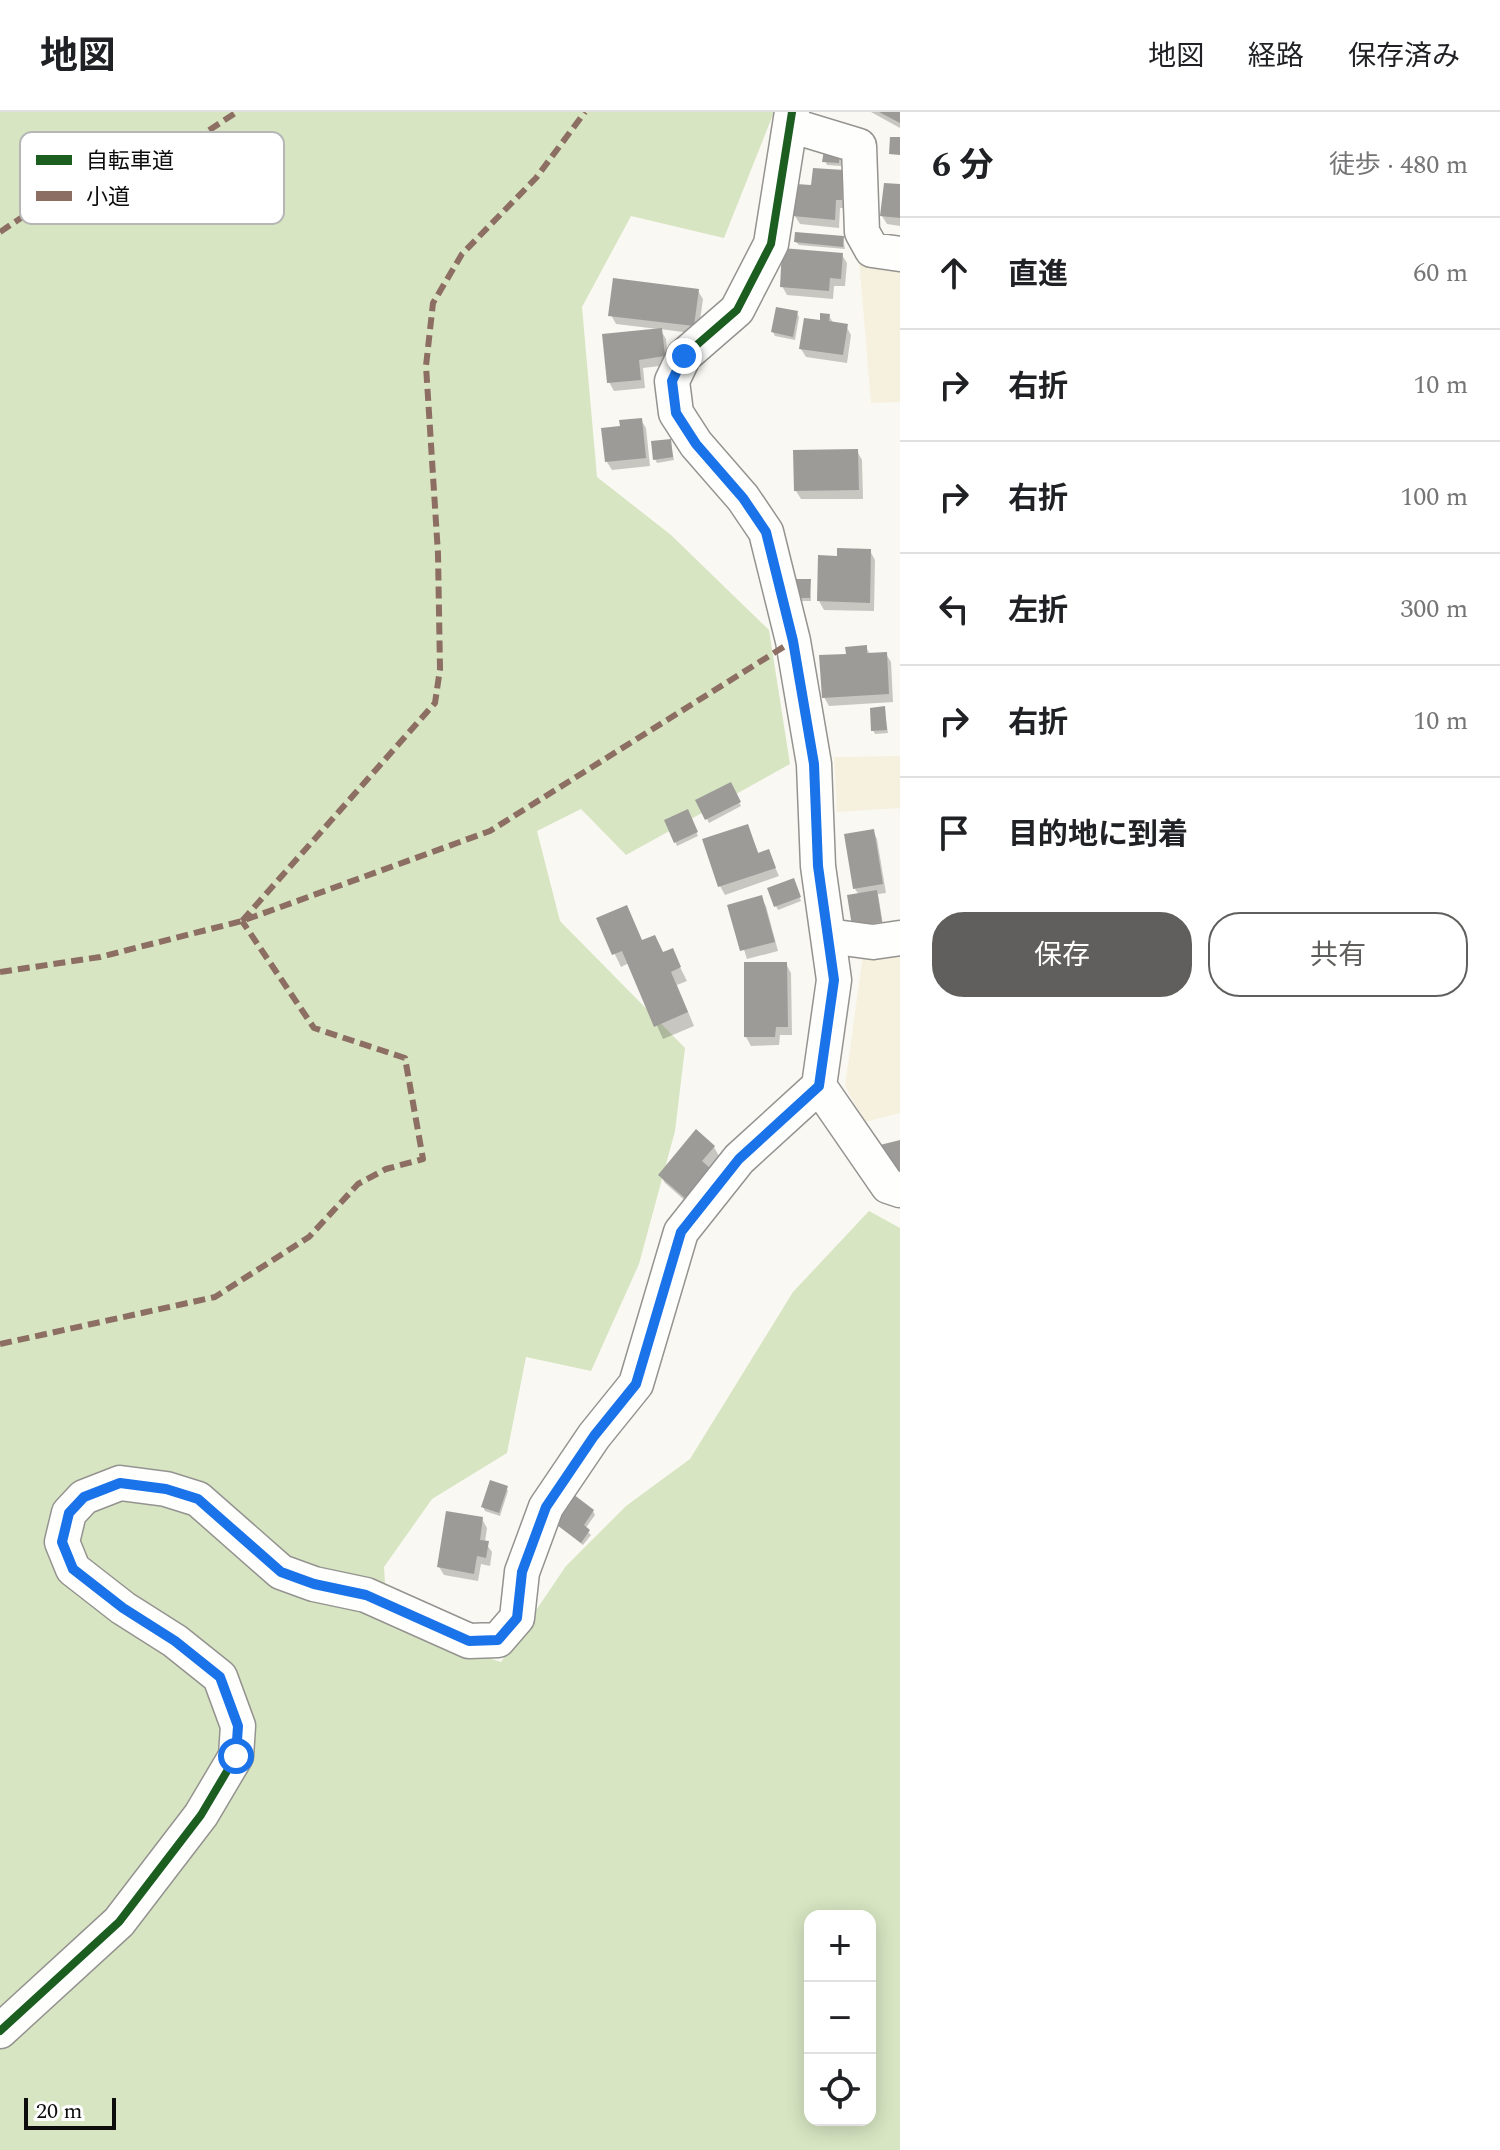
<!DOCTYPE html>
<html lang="ja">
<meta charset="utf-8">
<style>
:root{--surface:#fff;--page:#f6f6f6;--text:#202124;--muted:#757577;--line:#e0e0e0;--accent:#605f5d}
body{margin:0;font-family:Spectral,"Noto Sans JP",serif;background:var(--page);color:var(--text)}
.controls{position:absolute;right:24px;bottom:24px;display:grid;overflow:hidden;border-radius:16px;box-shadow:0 4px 20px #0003}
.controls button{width:72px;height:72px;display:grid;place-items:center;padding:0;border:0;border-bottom:2px solid var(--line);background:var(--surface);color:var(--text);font:40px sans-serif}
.scale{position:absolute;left:24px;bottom:20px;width:92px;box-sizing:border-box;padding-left:8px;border:4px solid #0d0d0d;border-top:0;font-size:22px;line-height:28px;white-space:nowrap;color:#0d0d0d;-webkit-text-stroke:6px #fff;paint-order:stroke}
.stop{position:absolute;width:24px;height:24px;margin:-18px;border:6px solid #1a73e8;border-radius:50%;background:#fff}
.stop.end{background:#1a73e8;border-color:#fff;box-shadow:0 2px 8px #0008}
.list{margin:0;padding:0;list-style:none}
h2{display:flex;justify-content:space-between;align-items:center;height:104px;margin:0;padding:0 32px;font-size:34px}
h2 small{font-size:26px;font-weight:400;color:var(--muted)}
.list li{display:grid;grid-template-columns:52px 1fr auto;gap:24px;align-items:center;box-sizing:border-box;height:112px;padding:0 32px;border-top:2px solid var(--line)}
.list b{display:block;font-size:30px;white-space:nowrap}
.list em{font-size:26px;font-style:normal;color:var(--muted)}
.actions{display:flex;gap:16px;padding:24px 32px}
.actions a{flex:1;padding:18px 0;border:2px solid var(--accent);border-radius:32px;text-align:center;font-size:28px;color:var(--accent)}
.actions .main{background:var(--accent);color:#fff}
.icon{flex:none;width:44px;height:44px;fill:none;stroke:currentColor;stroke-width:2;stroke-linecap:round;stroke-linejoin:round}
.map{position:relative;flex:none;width:900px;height:2038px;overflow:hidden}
header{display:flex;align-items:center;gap:48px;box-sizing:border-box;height:112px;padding:0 40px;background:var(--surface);border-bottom:2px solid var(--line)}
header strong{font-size:38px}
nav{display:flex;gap:44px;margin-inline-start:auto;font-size:28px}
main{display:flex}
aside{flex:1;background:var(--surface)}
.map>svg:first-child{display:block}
.farmland{fill:#f6f1df}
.forest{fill:#d7e5c2;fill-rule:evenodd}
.shadow{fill:#0003}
.building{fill:#9d9b98}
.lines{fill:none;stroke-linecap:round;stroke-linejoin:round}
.street-casing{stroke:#949390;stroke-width:37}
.street{stroke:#fefefd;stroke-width:34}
.quiet{stroke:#8d6e63;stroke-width:6;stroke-dasharray:12 6;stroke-linecap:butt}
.cycleway-casing{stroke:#fff;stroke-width:13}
.cycleway{stroke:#1b5e20;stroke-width:8}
.route{stroke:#1a73e8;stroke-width:10}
.key{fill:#fff;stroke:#b6b6b6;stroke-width:2}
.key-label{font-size:22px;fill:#0d0d0d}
</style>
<header>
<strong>地図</strong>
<nav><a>地図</a><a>経路</a><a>保存済み</a></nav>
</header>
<main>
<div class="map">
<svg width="900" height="2038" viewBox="0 0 900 2038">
<rect width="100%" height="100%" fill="#faf8f2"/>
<path class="farmland" d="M859 148 900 151V290L871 291Z
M900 644V700L899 696 837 700 834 645Z
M900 834V1001L865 1010 845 974 863 842Z"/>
<path class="forest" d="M0 0H774L724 126 631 104 582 195 597 365 671 423 769 518 790 652 626 743 581 697 537 719 560 809 685 936 675 1019 639 1152 591 1259 526 1245 507 1341 432 1387 384 1455 386 1488 433 1528 501 1550 566 1454 626 1394 690 1347 793 1180 869 1099 900 1116V2038H0ZM810 1804H870V2008H810Z"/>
<path class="shadow" d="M871 0H900V16Z
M841 45V54L827 53 825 49Z
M843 60 846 96H840L839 116 800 112 795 104 813 76Z
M900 74V114L887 112 882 104Z
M843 126 845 137 799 133 796 130Z
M842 143 847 151 845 174H834L833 187 787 183 782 174Z
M698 179 703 187 698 222 660 217 666 227 668 253 643 256 645 276 614 279 609 270 658 217 616 212 611 203Z
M797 201 799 205 795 228 775 224 773 220Z
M829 204 834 212 846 214 851 223 847 251 806 245 801 237Z
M641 308 646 316 650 354 612 358 607 350 622 316Z
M670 329 674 348 657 351 655 347Z
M857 339 862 348 863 387H801L796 379Z
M870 439 875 448 874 499 824 498 819 489 839 446Z
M810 469 811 489H798Z
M866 535 870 542H886L891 550 893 590 829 594 824 585 848 544Z
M884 596 888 621 875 622 873 618Z
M730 673 741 694 709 711 698 689Z
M687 700 698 724 677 734 666 709Z
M747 714 759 742 768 739 779 764 725 783 720 774Z
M873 719 877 727 886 781 878 782 883 813 856 817 859 783 855 777Z
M795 772 801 789 778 798 776 794Z
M761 786 766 794 778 839 747 847 730 794Z
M598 807 664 842 672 839 687 869 677 873 694 914 663 927 629 851 621 855Z
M786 852 791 861 792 923H780L779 933 751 934 746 925Z
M714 1035 719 1044 708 1057 691 1094 665 1071 660 1063Z
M506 1376 508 1379 500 1404 485 1399 483 1395Z
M593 1399 595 1403 585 1417 591 1423 583 1433 555 1411Z
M482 1407 487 1416 485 1430 492 1440 490 1454 481 1452 478 1469 444 1463 439 1455Z"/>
<path class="building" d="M879 0H900V11Z
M890 25H900V43L889 42Z
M824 38 840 39 839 51 822 50Z
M813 56 844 58 842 88H836L835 108 793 104 796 72 811 73Z
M884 71 900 72V106L880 104Z
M795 120 844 124 843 135 794 130Z
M782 136 843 141 841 167 830 166 829 179 780 175Z
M613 166 699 177 694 214 608 204Z
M776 195 798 199 793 225 771 220Z
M820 201 830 202 829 209 848 212 843 243 799 237 804 206 820 208Z
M662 216 665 244 639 248 641 268 607 271 602 222Z
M642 306 646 346 605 350 601 316 620 314 619 308Z
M671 327 673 345 653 348 651 329Z
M858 337 859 378 794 379 793 338Z
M837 436 871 437 870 491 817 489 818 443 837 444Z
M794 467H811L810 486H793Z
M867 533V541L887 540 889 582 822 586 819 543 846 542 845 535Z
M885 594 887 618 871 619 870 596Z
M731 670 741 690 705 708 695 688Z
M688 697 698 720 674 731 664 708Z
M748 712 758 741 769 737 776 756 718 775 702 727Z
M874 717 883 772 853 777 844 722Z
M794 766 801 785 774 795 767 776Z
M877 778 882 810 852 814 847 783Z
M762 783 775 830 740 839 727 793Z
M627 793 642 828 655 823 663 840 673 836 681 855 671 860 688 900 654 915 622 839 612 843 596 806Z
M744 850H787L788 915H776L775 925H744Z
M696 1017 715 1034 702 1049 711 1057 686 1087 658 1063Z
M900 1028V1058L888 1061 880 1033Z
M490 1368 508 1374 499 1401 481 1395Z
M573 1382 594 1398 584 1413 590 1418 581 1431 553 1410Z
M446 1399 483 1405 480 1428 489 1429 486 1446 477 1444 474 1462 437 1455Z"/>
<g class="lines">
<g class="street-casing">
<path id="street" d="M790 13 859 34 862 120 872 138 900 142
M828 824 873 830 900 826
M819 974 888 1074 900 1078
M0 1919 119 1810 201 1703 236 1644 238 1614 220 1565 175 1529 123 1496 73 1457 62 1430 69 1401 84 1385 120 1371 166 1377 198 1387 281 1460 314 1472 366 1483 469 1529 498 1528 517 1506 522 1460 546 1395 594 1324 636 1272 681 1120 739 1047 819 974 834 868 818 754 814 652 793 529 766 420 743 386 696 332 676 301 672 269 684 244 737 198 771 132 792 0"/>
</g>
<use href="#street" class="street"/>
<path class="quiet" d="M0 120 21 106 143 61 237 0
M242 809 435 591 440 557 438 442 426 254 433 191 462 142 536 66 585 0
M0 860 100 845 242 809 490 719 793 529
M0 1232 215 1185 309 1125 358 1072 386 1057 423 1047 405 946 314 916 242 809"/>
<g class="cycleway-casing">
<path id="cycleway" d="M0 1919 119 1810 201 1703 236 1644 238 1614 220 1565 175 1529 123 1496 73 1457 62 1430 69 1401 84 1385 120 1371 166 1377 198 1387 281 1460 314 1472 366 1483 469 1529 498 1528 517 1506 522 1460 546 1395 594 1324 636 1272 681 1120 739 1047 819 974 834 868 818 754 814 652 793 529 766 420 743 386 696 332 676 301 672 269 684 244 737 198 771 132 792 0"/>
</g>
<use href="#cycleway" class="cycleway"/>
</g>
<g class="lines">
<path class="route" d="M236 1644 238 1614 220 1565 175 1529 123 1496 73 1457 62 1430 69 1401 84 1385 120 1371 166 1377 198 1387 281 1460 314 1472 366 1483 469 1529 498 1528 517 1506 522 1460 546 1395 594 1324 636 1272 681 1120 739 1047 819 974 834 868 818 754 814 652 793 529 766 420 743 386 696 332 676 301 672 269 684 244"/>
</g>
<rect x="20" y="20" width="264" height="92" rx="12" class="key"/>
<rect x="36" y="43" width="36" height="10" fill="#1b5e20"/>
<rect x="36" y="79" width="36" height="10" fill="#8d6e63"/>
<g class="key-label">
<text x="86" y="56">自転車道</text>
<text x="86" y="92">小道</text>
</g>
</svg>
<div class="controls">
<button>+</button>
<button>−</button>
<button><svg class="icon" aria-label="locate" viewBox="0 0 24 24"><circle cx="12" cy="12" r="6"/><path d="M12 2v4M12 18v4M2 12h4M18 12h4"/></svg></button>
</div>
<div class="scale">20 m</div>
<div class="stop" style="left:236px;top:1644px"></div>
<div class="stop end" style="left:684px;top:244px"></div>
</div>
<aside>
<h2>6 分<small>徒歩 · 480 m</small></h2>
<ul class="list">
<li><svg class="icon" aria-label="ahead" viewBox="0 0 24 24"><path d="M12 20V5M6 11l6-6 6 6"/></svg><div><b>直進</b></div><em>60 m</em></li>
<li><svg class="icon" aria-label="right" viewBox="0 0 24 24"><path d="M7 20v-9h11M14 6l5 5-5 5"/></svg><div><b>右折</b></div><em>10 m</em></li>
<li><svg class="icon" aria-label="right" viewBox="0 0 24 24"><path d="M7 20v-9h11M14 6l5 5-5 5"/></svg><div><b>右折</b></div><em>100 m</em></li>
<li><svg class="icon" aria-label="left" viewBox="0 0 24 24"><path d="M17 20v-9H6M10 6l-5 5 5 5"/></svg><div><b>左折</b></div><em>300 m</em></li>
<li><svg class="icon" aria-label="right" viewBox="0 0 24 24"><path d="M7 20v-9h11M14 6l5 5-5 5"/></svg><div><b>右折</b></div><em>10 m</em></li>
<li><svg class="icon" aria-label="arrive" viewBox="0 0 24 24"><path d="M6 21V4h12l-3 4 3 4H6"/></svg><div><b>目的地に到着</b></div></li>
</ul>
<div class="actions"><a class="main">保存</a><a>共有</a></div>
</aside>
</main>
